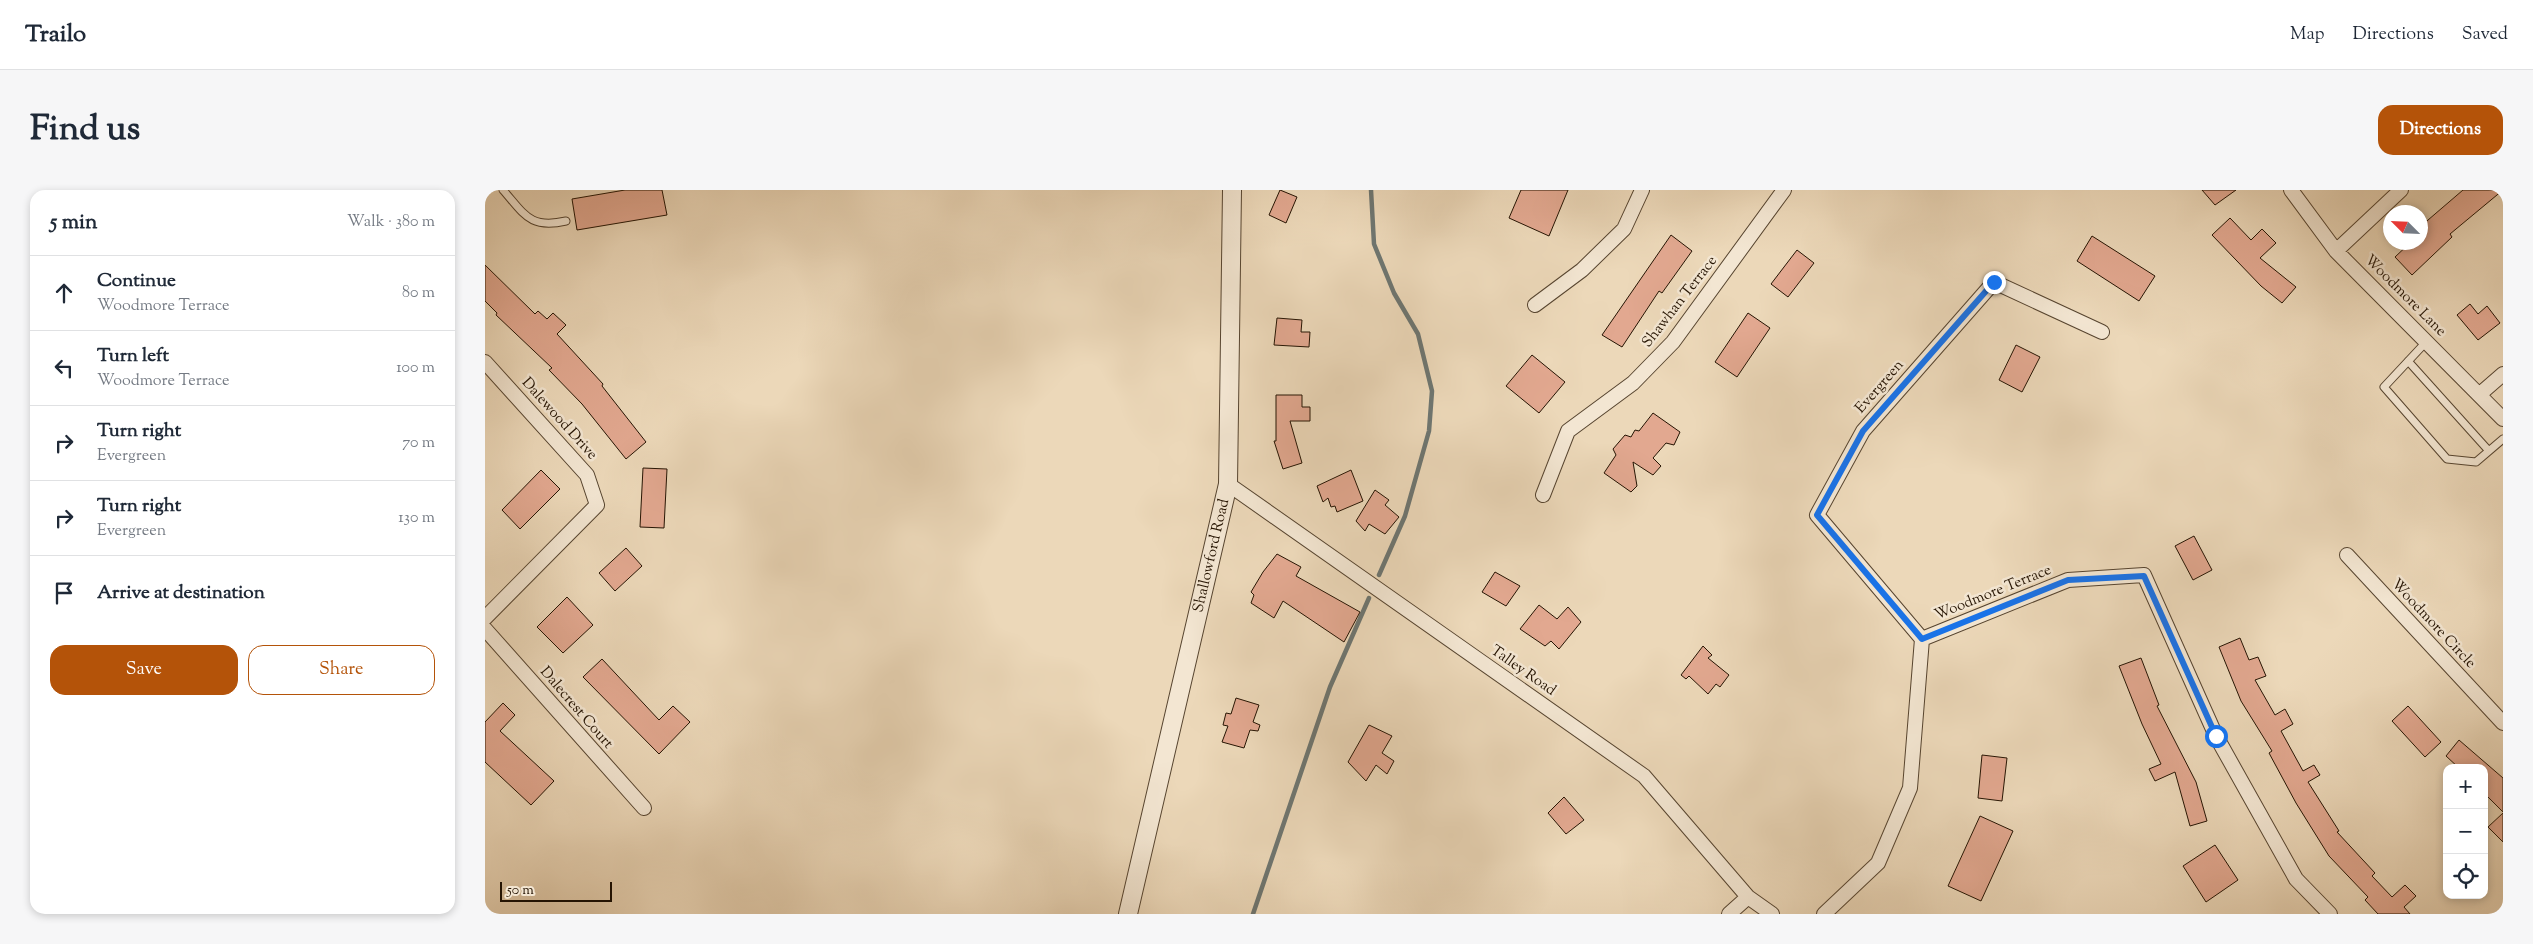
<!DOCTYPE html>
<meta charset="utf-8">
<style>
:root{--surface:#fff;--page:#f6f6f7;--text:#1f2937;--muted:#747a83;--line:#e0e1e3;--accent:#b45309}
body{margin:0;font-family:"Sorts Mill Goudy",serif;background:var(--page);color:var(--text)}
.controls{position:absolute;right:15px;bottom:15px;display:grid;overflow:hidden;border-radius:10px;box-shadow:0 2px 8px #0003}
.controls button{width:45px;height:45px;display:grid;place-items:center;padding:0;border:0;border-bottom:1px solid var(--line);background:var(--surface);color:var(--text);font:25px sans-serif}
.compass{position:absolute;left:1898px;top:15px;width:45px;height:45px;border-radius:50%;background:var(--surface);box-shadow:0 2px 8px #0003;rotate:294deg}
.scale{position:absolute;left:15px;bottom:12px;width:112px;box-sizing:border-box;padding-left:5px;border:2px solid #251403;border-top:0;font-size:14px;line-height:18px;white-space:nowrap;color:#251403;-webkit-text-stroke:4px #f3e6d2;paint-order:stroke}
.stop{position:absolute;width:15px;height:15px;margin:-11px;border:4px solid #1a73e8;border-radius:50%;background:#fff}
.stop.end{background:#1a73e8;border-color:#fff;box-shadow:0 1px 5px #0008}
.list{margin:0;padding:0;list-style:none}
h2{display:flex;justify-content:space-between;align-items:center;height:65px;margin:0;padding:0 20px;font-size:21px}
h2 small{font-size:16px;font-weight:400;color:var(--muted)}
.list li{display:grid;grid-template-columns:32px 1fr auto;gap:15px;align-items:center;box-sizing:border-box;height:75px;padding:0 20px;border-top:1px solid var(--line)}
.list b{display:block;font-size:19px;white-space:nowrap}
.list p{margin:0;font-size:16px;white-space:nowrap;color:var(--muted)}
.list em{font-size:16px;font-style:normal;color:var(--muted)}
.actions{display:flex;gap:10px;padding:15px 20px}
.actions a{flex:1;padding:11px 0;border:1px solid var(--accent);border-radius:15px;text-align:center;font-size:18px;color:var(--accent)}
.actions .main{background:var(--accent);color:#fff}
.icon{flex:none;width:28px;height:28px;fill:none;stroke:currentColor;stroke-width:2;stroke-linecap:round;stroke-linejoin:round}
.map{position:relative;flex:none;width:2018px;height:724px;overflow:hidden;border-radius:15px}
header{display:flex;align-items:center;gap:30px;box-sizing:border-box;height:70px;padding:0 25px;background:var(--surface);border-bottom:1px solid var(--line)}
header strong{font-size:24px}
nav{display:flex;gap:28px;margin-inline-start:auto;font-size:18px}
.intro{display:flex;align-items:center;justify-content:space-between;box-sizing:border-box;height:120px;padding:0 30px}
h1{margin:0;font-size:35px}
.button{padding:12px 22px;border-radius:15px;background:var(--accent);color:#fff;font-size:18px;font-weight:700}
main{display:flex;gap:30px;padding:0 30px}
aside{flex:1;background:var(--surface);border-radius:15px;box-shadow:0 2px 8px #0003}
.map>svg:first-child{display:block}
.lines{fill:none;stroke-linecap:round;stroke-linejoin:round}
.stream{stroke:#6e7671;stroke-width:4.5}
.building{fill:#e2a890;stroke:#251403}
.service-casing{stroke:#574530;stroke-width:9}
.minor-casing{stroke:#574530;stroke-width:16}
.tertiary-casing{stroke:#574530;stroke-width:20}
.service{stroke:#f3e6d2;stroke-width:7}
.minor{stroke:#f3e6d2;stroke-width:14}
.tertiary{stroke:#f3e6d2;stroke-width:18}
.route{stroke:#1a73e8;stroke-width:6}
.labels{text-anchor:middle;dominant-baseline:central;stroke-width:5;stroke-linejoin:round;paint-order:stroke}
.street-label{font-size:15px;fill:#251403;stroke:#f3e6d2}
</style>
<header>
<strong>Trailo</strong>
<nav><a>Map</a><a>Directions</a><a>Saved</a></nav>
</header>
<div class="intro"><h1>Find us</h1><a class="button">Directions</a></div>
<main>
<aside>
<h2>5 min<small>Walk · 380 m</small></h2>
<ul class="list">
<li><svg class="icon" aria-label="ahead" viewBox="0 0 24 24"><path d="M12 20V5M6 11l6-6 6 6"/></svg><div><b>Continue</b><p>Woodmore Terrace</p></div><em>80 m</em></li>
<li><svg class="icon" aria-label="left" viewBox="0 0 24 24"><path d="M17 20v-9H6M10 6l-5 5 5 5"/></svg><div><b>Turn left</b><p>Woodmore Terrace</p></div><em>100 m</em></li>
<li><svg class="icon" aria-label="right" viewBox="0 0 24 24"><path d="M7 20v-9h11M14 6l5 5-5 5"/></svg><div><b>Turn right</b><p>Evergreen</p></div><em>70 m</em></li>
<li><svg class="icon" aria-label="right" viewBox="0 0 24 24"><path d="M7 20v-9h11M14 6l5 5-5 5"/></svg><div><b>Turn right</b><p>Evergreen</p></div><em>130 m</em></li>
<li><svg class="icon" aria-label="arrive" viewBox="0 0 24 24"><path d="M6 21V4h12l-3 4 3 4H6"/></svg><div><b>Arrive at destination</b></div></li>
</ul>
<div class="actions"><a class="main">Save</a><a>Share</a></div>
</aside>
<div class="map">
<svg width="2018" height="724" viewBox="0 0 2018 724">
<rect width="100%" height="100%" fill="#ecd8b9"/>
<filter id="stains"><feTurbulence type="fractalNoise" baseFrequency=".004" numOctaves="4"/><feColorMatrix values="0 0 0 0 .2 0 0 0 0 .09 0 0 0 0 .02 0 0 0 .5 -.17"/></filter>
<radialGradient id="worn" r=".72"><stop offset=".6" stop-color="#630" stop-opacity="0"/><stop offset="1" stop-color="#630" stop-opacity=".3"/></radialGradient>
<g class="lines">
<path class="stream" d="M886 0 889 54 909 103 933 144 947 201 944 241 920 326 894 385
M768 724 845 497 884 408"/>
</g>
<path class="building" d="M140 0H177L182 25 92 40 87 9Z
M795 0 812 7 801 33 784 25Z
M1036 0H1083L1064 46 1024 28Z
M1717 0H1751L1730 15Z
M1978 0H2018L1965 44 1967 47 1927 85 1910 67 1926 52H1936V36Z
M1745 28 1766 50 1777 39 1791 53 1775 68 1811 97 1797 113 1776 96 1727 45Z
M1186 45 1207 61 1177 103 1174 101 1137 157 1117 145Z
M1607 46 1670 86 1654 111 1592 71Z
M1312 60 1329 73 1303 107 1286 94Z
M0 75 50 124 53 121 62 129 68 123 81 135 72 144 118 194 117 196 161 252 141 269 97 214 64 180 67 178 11 125 12 123 0 111Z
M1985 114 1993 124 2002 116 2015 133 1993 150 1972 125Z
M1263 123 1285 138 1252 187 1230 172Z
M792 128 817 130 816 142H825L824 157 789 155Z
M1531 155 1555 167 1537 202 1514 190Z
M1047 165 1080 192 1054 223 1021 196Z
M791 205H817V217H825V231H805L817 273 798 279 789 251H791Z
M1168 223 1195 242 1189 255 1181 253 1168 268 1176 276 1168 285 1148 272 1152 296 1146 302 1119 283 1131 265 1128 259 1140 245 1146 247 1150 240 1154 241Z
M158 278 182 279 179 338 155 337Z
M56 280 75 299 35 339 17 320Z
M866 280 878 311 852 322 850 316 846 317 843 308 838 312 832 296Z
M890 300 904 310 900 315 914 327 900 344 884 334 880 341 871 331Z
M1709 346 1727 380 1708 390 1690 356Z
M141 358 157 376 130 401 114 383Z
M792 364 816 377 811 386 875 422 859 452 798 411 789 428 766 413 769 405 766 402 778 382Z
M1010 382 1035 396 1021 416 997 402Z
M82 407 108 435 78 463 52 437Z
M1054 415 1072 429 1083 417 1096 432 1074 459 1066 451 1060 456 1035 439Z
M1755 448 1764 470 1773 467 1781 486 1770 490 1790 525 1800 519 1808 534 1796 541 1818 581 1829 575 1835 585 1823 592 1854 641 1852 642 1890 683 1887 686 1907 707 1920 695 1931 706 1919 717 1925 724H1893L1880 710 1883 707 1844 666 1811 613 1784 563 1787 561 1756 511 1734 457Z
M1218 456 1227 465 1223 468 1244 485 1235 497 1231 494 1223 504 1204 486 1201 489 1196 485Z
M1656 468 1674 515 1672 516 1711 592 1722 631 1705 636 1690 582 1670 591 1664 579 1676 574 1657 534 1634 476Z
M117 469 174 530 188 516 205 532 174 564 98 487Z
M751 508 774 515 768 532 775 535 773 541 765 540 759 558 737 552 743 536 738 535 741 523 746 524Z
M18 513 30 525 15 541 69 591 46 615 0 572V532Z
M1923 516 1956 552 1940 567 1907 531Z
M884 535 907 546 897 563 909 571 902 584 891 575 881 591 863 572Z
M1974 550 2018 588V622L1999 603V578H1974L1961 566Z
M1497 565 1522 568 1517 611 1493 608Z
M1079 607 1099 630 1081 644 1063 623Z
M2018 623V652L2003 637Z
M1495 626 1528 641 1496 711 1463 696Z
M1730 655 1753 690 1721 712 1698 676Z"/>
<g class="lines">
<g class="service-casing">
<path id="service" d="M18 0C40 25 45 39 81 31
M1942 151 1899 197 1962 269 1991 272 2018 249
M1923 171 2004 261"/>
</g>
<g class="minor-casing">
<path id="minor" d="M1806 0 1851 61 2018 229
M1851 61 1916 0
M1050 115 1097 80 1139 39 1157 0
M0 172 102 285 112 315 0 428
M1995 204 2018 184
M743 294 1159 586 1263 707 1287 724
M1058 305 1083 241 1148 193 1188 152 1299 0
M1862 365 2018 533
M0 439 159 618
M1437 449 1332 325 1378 241 1509 92 1617 142
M1244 724 1263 707
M1339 724 1393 673 1425 598 1437 449 1583 390 1659 385 1731 546 1811 689 1845 724"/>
</g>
<g class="tertiary-casing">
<g id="tertiary">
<path id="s1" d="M643 724 743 294 747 0"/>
</g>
</g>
<use href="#service" class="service"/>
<use href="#minor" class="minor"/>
<use href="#tertiary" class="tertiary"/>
</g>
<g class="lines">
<path class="route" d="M1509 92 1378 241 1332 325 1437 449 1583 390 1659 386 1731 546"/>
</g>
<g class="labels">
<g class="street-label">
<text transform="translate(1920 106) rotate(45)">Woodmore Lane</text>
<text transform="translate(1195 112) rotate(-52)">Shawhan Terrace</text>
<text transform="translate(1395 197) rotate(-49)">Evergreen</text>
<text transform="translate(74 229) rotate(48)">Dalewood Drive</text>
<text stroke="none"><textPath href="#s1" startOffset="368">Shallowford Road</textPath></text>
<text transform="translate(1508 403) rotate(-22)">Woodmore Terrace</text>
<text transform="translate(1948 434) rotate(47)">Woodmore Circle</text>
<text transform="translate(1038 481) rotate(35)">Talley Road</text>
<text transform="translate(91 518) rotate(49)">Dalecrest Court</text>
</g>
</g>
<rect width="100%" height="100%" filter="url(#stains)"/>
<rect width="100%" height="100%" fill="url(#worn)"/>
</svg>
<div class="controls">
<button>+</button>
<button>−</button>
<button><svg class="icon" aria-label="locate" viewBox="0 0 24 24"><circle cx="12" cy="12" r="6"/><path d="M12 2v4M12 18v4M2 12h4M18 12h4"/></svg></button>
</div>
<svg class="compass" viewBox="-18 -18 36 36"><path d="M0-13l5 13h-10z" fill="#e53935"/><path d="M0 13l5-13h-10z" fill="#747a83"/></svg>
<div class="scale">50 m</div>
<div class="stop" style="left:1731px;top:546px"></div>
<div class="stop end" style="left:1509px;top:92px"></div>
</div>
</main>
